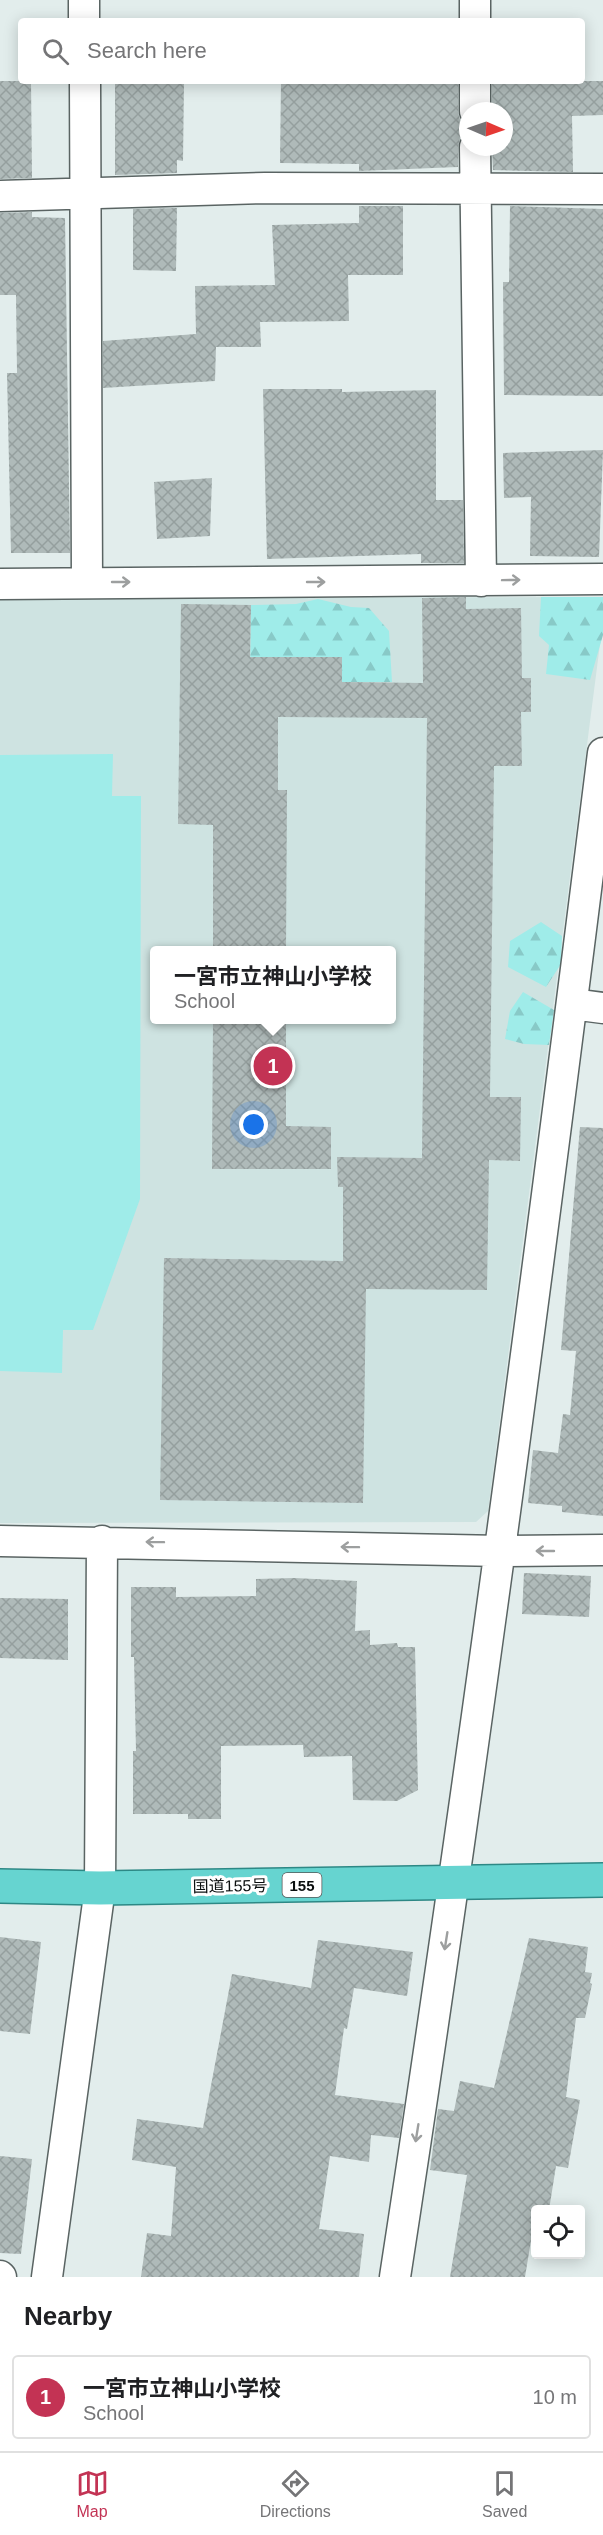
<!DOCTYPE html>
<meta charset="utf-8">
<style>
:root{--surface:#fff;--page:#f2f2f2;--text:#202124;--muted:#757577;--line:#e0e0e0;--accent:#c33354}
body{margin:0;font-family:Helvetica,"Noto Sans JP",sans-serif;background:var(--page);color:var(--text)}
.controls{position:absolute;right:18px;bottom:18px;display:grid;overflow:hidden;border-radius:6px;box-shadow:0 3px 15px #0003}
.controls button{width:54px;height:54px;display:grid;place-items:center;padding:0;border:0;border-bottom:2px solid var(--line);background:var(--surface);color:var(--text);font:30px sans-serif}
.compass{position:absolute;left:459px;top:102px;width:54px;height:54px;border-radius:50%;background:var(--surface);box-shadow:0 3px 15px #0003;rotate:92deg}
.you{position:absolute;left:254px;top:1125px;width:21px;height:21px;margin:-15px;border:4px solid #fff;border-radius:50%;background:#1a73e8;box-shadow:0 0 0 9px #1a73e833}
.badge{display:grid;place-items:center;width:39px;height:39px;border-radius:50%;background:var(--accent);color:#fff;font-size:20px;font-weight:700}
.pin{position:absolute;translate:-50% -50%;border:3px solid #fff;box-shadow:0 2px 6px #0006}
.popup{position:absolute;left:150px;top:946px;width:246px;height:78px;box-sizing:border-box;display:grid;place-content:center;border-radius:6px;background:var(--surface);filter:drop-shadow(0 2px 4px #0005);font-size:20px;white-space:nowrap;color:var(--muted)}
.popup b{font-size:22px;color:var(--text)}
.popup::after{content:'';position:absolute;left:50%;top:100%;margin-left:-12px;border:12px solid transparent;border-top-color:var(--surface)}
.list{margin:0;padding:0;list-style:none}
h2{display:flex;justify-content:space-between;align-items:center;height:78px;margin:0;padding:0 24px;font-size:26px}
h2 small{font-size:20px;font-weight:400;color:var(--muted)}
.list li{display:grid;grid-template-columns:39px 1fr auto;gap:18px;align-items:center;box-sizing:border-box;height:84px;margin:0 12px 12px;padding:0 12px;border:2px solid var(--line);border-radius:6px}
.list b{display:block;font-size:22px;white-space:nowrap}
.list p{margin:0;font-size:20px;white-space:nowrap;color:var(--muted)}
.list em{font-size:20px;font-style:normal;color:var(--muted)}
.icon{flex:none;width:33px;height:33px;fill:none;stroke:currentColor;stroke-width:2;stroke-linecap:round;stroke-linejoin:round}
.map{position:relative;flex:none;width:603px;height:2277px;overflow:hidden}
.search{position:absolute;background:var(--surface);box-shadow:0 3px 15px #0003;left:18px;right:18px;top:18px;height:66px;display:flex;align-items:center;gap:15px;box-sizing:border-box;padding:0 21px;border-radius:6px;color:var(--muted);font-size:22px}
.sheet{height:174px;background:var(--surface)}
nav{display:flex;justify-content:space-around;align-items:center;box-sizing:border-box;height:84px;border-top:2px solid var(--line);background:var(--surface);font-size:16px;color:var(--muted)}
nav a{display:grid;justify-items:center;gap:3px}
nav .on{color:var(--accent)}
.map>svg:first-child{display:block}
.built{fill:#cee3e1;fill-rule:evenodd}
.forest{fill:url(#forest-firs)}
.pitch{fill:#9fece9}
.building{fill:url(#building-cross-hatch)}
.lines{fill:none;stroke-linecap:round;stroke-linejoin:round}
.minor-casing{stroke:#5a6463;stroke-width:33}
.trunk-casing{stroke:#2d8885;stroke-width:36}
.minor{stroke:#fff;stroke-width:30}
.trunk{stroke:#66d4d0;stroke-width:33}
.oneway{stroke:#9d9f9f}
.labels{text-anchor:middle;dominant-baseline:central;stroke-width:6;stroke-linejoin:round;paint-order:stroke}
.shield{fill:#fff;stroke:#545757;stroke-width:1.5}
.shield-label{font-size:15px;font-weight:bold;fill:#0b0f0f}
.street-label{font-size:16px;fill:#0b0f0f;stroke:#fff}
</style>
<div class="map">
<svg width="603" height="2277" viewBox="0 0 603 2277">
<defs>
<pattern id="forest-firs" width="22" height="20" patternUnits="userSpaceOnUse" patternTransform="scale(1.5)"><rect width="22" height="20" fill="#9fece9"/><path d="M5 1l3.5 6h-7zM16 11l3.5 6h-7z" fill="#88c9c7"/></pattern>
<pattern id="building-cross-hatch" width="8" height="8" patternUnits="userSpaceOnUse" patternTransform="scale(1.5)"><rect width="8" height="8" fill="#afbab9"/><path d="M0 0l8 8M0 8l8-8" fill="none" stroke="#959f9e"/></pattern>
</defs>
<rect width="100%" height="100%" fill="#e2edec"/>
<path class="built" d="M589 597 603 610V621L488 1511 476 1522 0 1523V598ZM154 950H392V1020H154Z"/>
<path class="forest" d="M541 597H603V635L590 680 546 674 549 645 539 636Z
M318 599 351 607 369 608 389 631 392 682H342V657H283L250 681 251 605 296 604Z
M541 922 562 936 561 964 546 987 508 967 510 941Z
M523 992 554 1010 549 1045 524 1044 505 1039 510 1011Z"/>
<path class="pitch" d="M113 754 112 796H141L140 1199 93 1330H63L62 1373 0 1371V755Z"/>
<path class="building" d="M0 81H31L32 178 0 179Z
M115 81H184L183 161 177 160V173L115 175Z
M281 81H458V112L460 120 468 126V132L460 138 458 147V167L359 171V164L280 163Z
M492 81H603V115L572 116 573 172 493 170 492 147H504V111H492Z
M359 206H403V275H348L349 321 260 322 261 347H216L215 381 103 388V341L196 334 195 286 275 285 272 225 359 223Z
M510 206 603 209V396L504 395 503 282H509Z
M177 208 176 271 133 270V209Z
M32 212V217L65 218 70 553H11L7 373H17L16 295H0V213Z
M263 389H342V392L436 390V500H463L464 563H421V554L267 559Z
M603 450 599 557 530 556 531 497 504 498 503 453Z
M212 478 210 536 157 539 154 482Z
M466 597V609L521 608 522 678H531V712H521L522 766H494L490 1097H521L520 1161 489 1160 487 1290 366 1289 363 1503 160 1500 164 1258 343 1261V1187H338L337 1157 422 1158 427 718 278 717V790H287L286 951H213V825L178 824 181 604 251 605 250 657H342V682L423 683 422 598Z
M213 1020H286V1126L331 1127V1169H212Z
M580 1127 603 1128V1516L562 1512V1506L528 1503 533 1450 558 1453 563 1414 570 1415 576 1351 561 1350Z
M524 1573 591 1576 589 1617 522 1614Z
M294 1578 357 1581 355 1631 370 1630V1645L397 1643 398 1647H415L418 1790 397 1801 353 1800 352 1756 304 1757 303 1745 221 1746V1819H188V1814H133V1751H136L134 1657H131V1587H176V1597L256 1596V1579Z
M0 1598 68 1599V1660L0 1658Z
M0 1937 41 1942 30 2034 0 2031Z
M529 1938 588 1947 585 1972 592 1973 590 1983 592 1984 585 2018H576L566 2097 580 2100 568 2168 556 2166 549 2210H536L525 2277H450L467 2175 430 2170 438 2109 454 2111 460 2081 494 2088Z
M318 1940 413 1952 407 1996 354 1988 347 2029 344 2028 335 2095 404 2104 399 2138 371 2135 369 2162 330 2156 319 2229 364 2234 359 2277H141L147 2233 171 2236 176 2167 132 2160 137 2119 203 2128 232 1974 311 1988Z
M0 2156 32 2159 21 2254 0 2253Z"/>
<g class="lines">
<g class="minor-casing">
<path id="minor" d="M84 0V21
M475 0V21
M85 81 87 582
M475 81V111
M475 147 481 581
M0 196 265 188 603 189
M0 584 603 579
M572 1004 603 1008
M0 1541 501 1551 603 1550
M0 2276 1 2277
M47 2277 100 1888 102 1541
M395 2277C473 1770 540 1262 603 753"/>
</g>
<g class="trunk-casing">
<path id="trunk" d="M0 1886 100 1888 603 1880"/>
</g>
<use href="#minor" class="minor"/>
<use href="#trunk" class="trunk"/>
</g>
<defs><path id="oneway-shaft" d="M-6 0H5M1.5-3L5.5 0L1.5 3" fill="none" stroke-width="1.6" stroke-linecap="round" stroke-linejoin="round" transform="scale(1.5)"/></defs>
<g class="oneway">
<use href="#oneway-shaft" transform="translate(511 580) rotate(-1)"/>
<use href="#oneway-shaft" transform="translate(121 582)"/>
<use href="#oneway-shaft" transform="translate(316 582)"/>
<use href="#oneway-shaft" transform="translate(155 1542) rotate(-179)"/>
<use href="#oneway-shaft" transform="translate(350 1547) rotate(-179)"/>
<use href="#oneway-shaft" transform="translate(545 1551) rotate(180)"/>
<use href="#oneway-shaft" transform="translate(446 1941) rotate(99)"/>
<use href="#oneway-shaft" transform="translate(417 2133) rotate(99)"/>
</g>
<g class="labels">
<rect class="shield" x="282.5" y="1873" width="39" height="24" rx="4.5"/>
<g class="shield-label">
<text x="302" y="1885">155</text>
</g>
<g class="street-label">
<text transform="translate(230 1886) rotate(-1)">国道155号</text>
</g>
</g>
</svg>
<div class="controls">
<button><svg class="icon" aria-label="locate" viewBox="0 0 24 24"><circle cx="12" cy="12" r="6"/><path d="M12 2v4M12 18v4M2 12h4M18 12h4"/></svg></button>
</div>
<svg class="compass" viewBox="-18 -18 36 36"><path d="M0-13l5 13h-10z" fill="#e53935"/><path d="M0 13l5-13h-10z" fill="#757577"/></svg>
<div class="you"></div>
<div class="pin badge" style="left:273px;top:1066px">1</div>
<div class="popup"><b>一宮市立神山小学校</b>School</div>
<div class="search"><svg class="icon" aria-label="search" viewBox="0 0 24 24"><circle cx="10" cy="10" r="6"/><path d="M15 15l6 6"/></svg>Search here</div>
</div>
<section class="sheet">
<h2>Nearby<small></small></h2>
<ul class="list">
<li><span class="badge">1</span><div><b>一宮市立神山小学校</b><p>School</p></div><em>10 m</em></li>
</ul>
</section>
<nav>
<a class="on"><svg class="icon" aria-label="map" viewBox="0 0 24 24"><path d="M3 6l6-2 6 2 6-2v14l-6 2-6-2-6 2zM9 4v14M15 6v14"/></svg>Map</a>
<a><svg class="icon" aria-label="directions" viewBox="0 0 24 24"><path d="M12 3l9 9-9 9-9-9zM9 14v-3h6M13 9l2 2-2 2"/></svg>Directions</a>
<a><svg class="icon" aria-label="saved" viewBox="0 0 24 24"><path d="M7 4h10v16l-5-4-5 4z"/></svg>Saved</a>
</nav>
